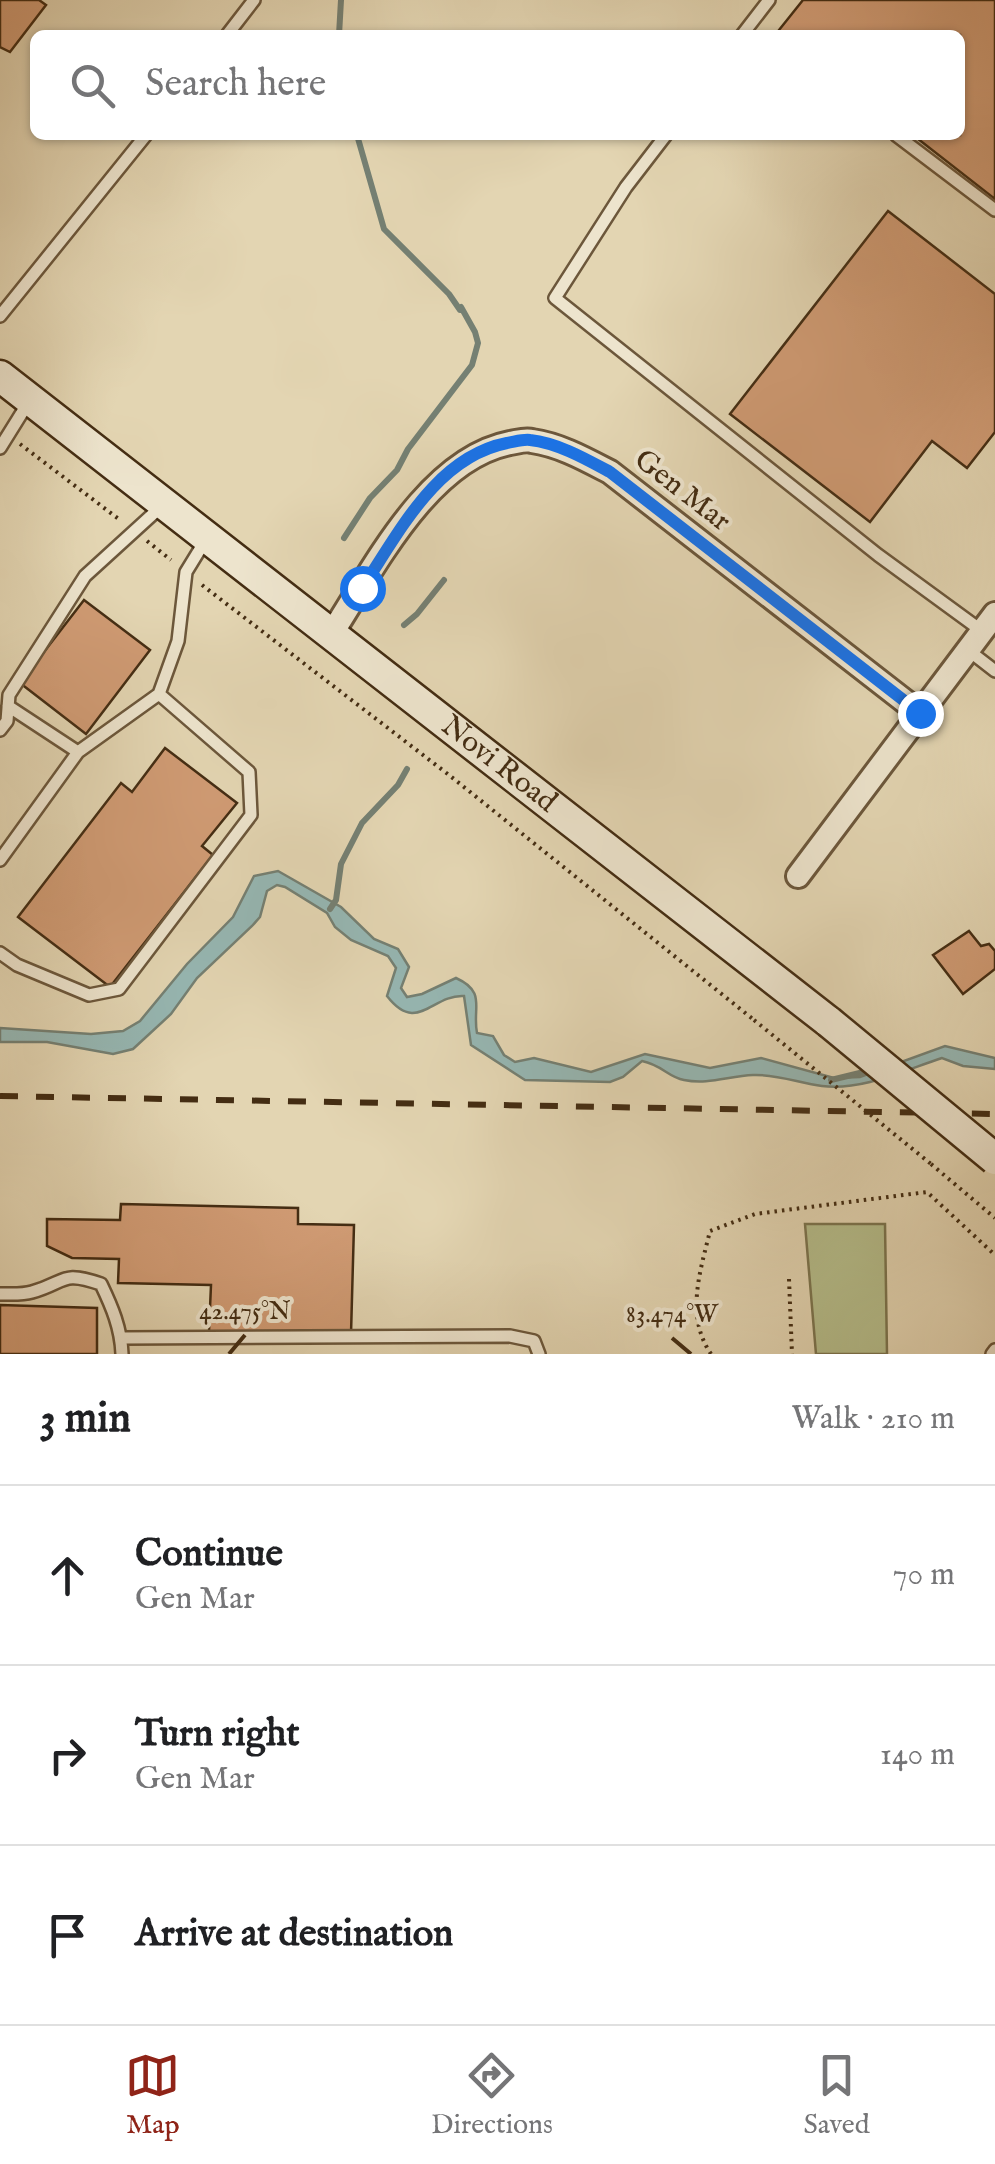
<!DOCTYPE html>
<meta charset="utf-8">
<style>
:root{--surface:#fff;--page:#f2f2f2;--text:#202124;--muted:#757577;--line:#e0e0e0;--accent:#8f2418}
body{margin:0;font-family:"IM FELL English",serif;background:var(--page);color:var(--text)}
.stop{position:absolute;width:30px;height:30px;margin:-22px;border:8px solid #1a73e8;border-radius:50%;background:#fff}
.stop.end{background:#1a73e8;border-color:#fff;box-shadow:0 2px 10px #0008}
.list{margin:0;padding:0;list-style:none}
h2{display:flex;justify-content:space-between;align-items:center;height:130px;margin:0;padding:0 40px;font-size:42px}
h2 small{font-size:32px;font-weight:400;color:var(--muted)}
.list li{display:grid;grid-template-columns:65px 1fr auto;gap:30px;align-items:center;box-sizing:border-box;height:180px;padding:0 40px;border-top:2px solid var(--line)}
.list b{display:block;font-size:38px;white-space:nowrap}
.list p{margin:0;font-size:32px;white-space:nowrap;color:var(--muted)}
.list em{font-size:32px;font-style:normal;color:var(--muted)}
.icon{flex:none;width:55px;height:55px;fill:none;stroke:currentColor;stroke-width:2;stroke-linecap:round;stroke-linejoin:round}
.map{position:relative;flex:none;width:995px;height:1354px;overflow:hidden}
.search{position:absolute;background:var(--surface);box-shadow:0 2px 8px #0004;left:30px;right:30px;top:30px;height:110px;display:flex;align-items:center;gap:25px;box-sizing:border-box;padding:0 35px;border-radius:15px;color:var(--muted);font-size:38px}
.sheet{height:670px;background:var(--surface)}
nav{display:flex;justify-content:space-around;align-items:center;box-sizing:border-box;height:140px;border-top:2px solid var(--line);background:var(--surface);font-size:28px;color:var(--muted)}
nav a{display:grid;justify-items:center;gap:5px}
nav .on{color:var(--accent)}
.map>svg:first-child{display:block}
.green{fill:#b5bd8b;stroke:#7c754f;stroke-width:2.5}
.water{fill:#96b7b3;stroke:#758073;stroke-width:2.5}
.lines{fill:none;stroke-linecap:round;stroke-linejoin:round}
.stream{stroke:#758073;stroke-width:6}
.building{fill:#d09b74;stroke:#442d13;stroke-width:2.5}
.service-casing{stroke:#6c573b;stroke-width:16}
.minor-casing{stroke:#6c573b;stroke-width:28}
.secondary-casing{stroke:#442d13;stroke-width:35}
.path{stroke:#442d13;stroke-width:4;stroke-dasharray:2.5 5;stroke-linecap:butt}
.service{stroke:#ede4cd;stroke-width:11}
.minor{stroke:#ede4cd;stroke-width:22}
.secondary{stroke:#ede4cd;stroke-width:30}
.rail{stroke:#442d13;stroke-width:6;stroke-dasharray:18 18;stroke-linecap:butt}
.secondary-bridge-casing{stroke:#442d13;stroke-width:35;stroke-linecap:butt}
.path-bridge{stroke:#442d13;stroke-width:4;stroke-dasharray:2.5 5;stroke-linecap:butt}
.secondary-bridge{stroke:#ede4cd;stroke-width:30}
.route{stroke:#1a73e8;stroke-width:12}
.ticks{fill:none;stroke:#442d13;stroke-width:4}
.labels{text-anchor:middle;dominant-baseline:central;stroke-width:8;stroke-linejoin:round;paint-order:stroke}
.street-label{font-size:30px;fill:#442d13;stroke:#ede4cd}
.ticks-label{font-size:25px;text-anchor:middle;fill:#442d13;stroke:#ede4cd;stroke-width:8;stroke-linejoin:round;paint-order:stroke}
</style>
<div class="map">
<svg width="995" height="1354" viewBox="0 0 995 1354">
<rect width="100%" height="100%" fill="#e3d5b2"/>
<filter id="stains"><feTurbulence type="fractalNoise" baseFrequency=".002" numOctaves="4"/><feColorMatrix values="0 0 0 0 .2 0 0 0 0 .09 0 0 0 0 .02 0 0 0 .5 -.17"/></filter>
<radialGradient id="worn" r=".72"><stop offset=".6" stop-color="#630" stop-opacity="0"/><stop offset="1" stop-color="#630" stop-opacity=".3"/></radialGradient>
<path class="green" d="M805 1224H885L887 1354H816Z"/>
<path class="water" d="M278 871 341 907 374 939 398 949 409 967 401 988 407 997 422 994 456 978C487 992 472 1008 477 1033L493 1036 504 1055 515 1062 534 1058 591 1072 645 1054 710 1068 761 1058 834 1078 860 1077 945 1046 995 1058V1069L963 1066 942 1058C905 1070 862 1091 822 1086 799 1083 777 1074 753 1075 729 1076 708 1085 684 1080 668 1077 662 1065 642 1061L623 1077 610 1082 525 1080 471 1045 464 996C432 994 417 1035 387 996L396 968 388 956 351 940 335 927 327 913 285 887 277 885 267 891 260 917 252 926 197 978 171 1014 133 1049 113 1054 47 1042H0V1028L91 1034 123 1031 140 1021 187 964 233 917 254 876Z"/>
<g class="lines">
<path class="stream" d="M339 35 341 0
M344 538 370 498 397 470 408 449 472 365 478 343 475 332 461 307 460 310 449 294 384 229 357 135
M404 625 417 614 444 580
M330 909 336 900 341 864 362 823 398 785 407 769
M831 1080 872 1070"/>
</g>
<path class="building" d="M0 0H39L46 5 10 52 0 47Z
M803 0H995V199L913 135H960V35H785L779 30Z
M888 211 995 294V432L967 468 932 441 870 522 730 414Z
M84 600 150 650 86 734 20 683Z
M165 748 237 803 202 846 213 855 110 987 18 917 121 783 132 792Z
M969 931 981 946 989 944 995 951V969L963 994 933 955Z
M121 1204 298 1208V1224L354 1225 351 1334 209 1331 211 1285 118 1283 119 1259 72 1258 47 1246V1219L120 1220Z
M0 1305 97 1308V1354H0Z"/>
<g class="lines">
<g class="service-casing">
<path id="service" d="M227 35 254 0
M742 35 769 0
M666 135 626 187 555 298 878 555 982 631
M896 135 995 210
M0 316 146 135
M0 448 28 403
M968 650 995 671
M8 706 78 752
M0 730 7 721 9 695 85 576 164 504
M0 860 78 752 159 694
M0 953 17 965 89 995 119 989 251 815 249 772 159 694 178 641 186 572 205 541
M0 1294C11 1294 22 1295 32 1292 67 1282 61 1270 101 1284 112 1307 121 1328 122 1354
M122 1338 510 1336 534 1341 539 1354
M992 1354 995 1350"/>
</g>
<g class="minor-casing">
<path id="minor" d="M332 633C374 568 428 459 510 443 517 442 525 439 532 441 560 445 585 459 610 472L920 713
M798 876 995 614"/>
</g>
<g class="secondary-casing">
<g id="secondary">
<path id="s1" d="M0 376 829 1022"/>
</g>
</g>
<path class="path" d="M20 444 120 520
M147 541 171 560
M202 585 449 775 754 1020
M931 1164 995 1218
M789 1279 792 1354
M711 1354C685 1316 700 1272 710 1231L755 1214 927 1192 995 1255"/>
<use href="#service" class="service"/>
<use href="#minor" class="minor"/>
<use href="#secondary" class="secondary"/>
<path class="rail" d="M0 1096 995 1114"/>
<g class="secondary-bridge-casing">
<path id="secondary-bridge" d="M829 1022 995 1159"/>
</g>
<path class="path-bridge" d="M754 1020 931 1164"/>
<use href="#secondary-bridge" class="secondary-bridge"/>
</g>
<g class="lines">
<path class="route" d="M362 588C399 533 436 457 507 443 514 442 523 439 530 440 558 443 586 459 610 472L920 713"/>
</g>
<path class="ticks" d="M672 1338 691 1354M229 1354 245 1335"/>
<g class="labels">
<g class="street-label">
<text transform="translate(682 491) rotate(38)">Gen Mar</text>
<text stroke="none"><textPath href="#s1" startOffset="632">Novi Road</textPath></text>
</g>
</g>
<g class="ticks-label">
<text x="245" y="1319">42.475°N</text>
<text x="672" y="1322">83.474°W</text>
</g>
<rect width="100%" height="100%" filter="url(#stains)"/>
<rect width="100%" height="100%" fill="url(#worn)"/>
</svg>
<div class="stop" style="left:362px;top:588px"></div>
<div class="stop end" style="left:920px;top:713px"></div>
<div class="search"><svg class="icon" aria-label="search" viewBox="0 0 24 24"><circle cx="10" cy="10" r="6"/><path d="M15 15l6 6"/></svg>Search here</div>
</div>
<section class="sheet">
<h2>3 min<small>Walk · 210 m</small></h2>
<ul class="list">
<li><svg class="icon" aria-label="ahead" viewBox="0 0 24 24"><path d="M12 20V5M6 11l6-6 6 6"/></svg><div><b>Continue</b><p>Gen Mar</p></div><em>70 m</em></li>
<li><svg class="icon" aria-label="right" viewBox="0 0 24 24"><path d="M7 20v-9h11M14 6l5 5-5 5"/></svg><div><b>Turn right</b><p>Gen Mar</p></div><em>140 m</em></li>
<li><svg class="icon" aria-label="arrive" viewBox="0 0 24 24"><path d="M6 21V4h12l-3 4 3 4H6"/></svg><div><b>Arrive at destination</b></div></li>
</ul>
</section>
<nav>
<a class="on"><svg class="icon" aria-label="map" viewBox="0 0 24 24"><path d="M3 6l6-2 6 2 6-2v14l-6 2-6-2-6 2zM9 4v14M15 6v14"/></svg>Map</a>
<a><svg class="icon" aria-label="directions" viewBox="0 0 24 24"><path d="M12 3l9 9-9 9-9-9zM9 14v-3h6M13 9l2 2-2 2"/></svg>Directions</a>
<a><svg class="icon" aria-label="saved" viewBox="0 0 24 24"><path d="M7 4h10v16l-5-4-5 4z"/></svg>Saved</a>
</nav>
